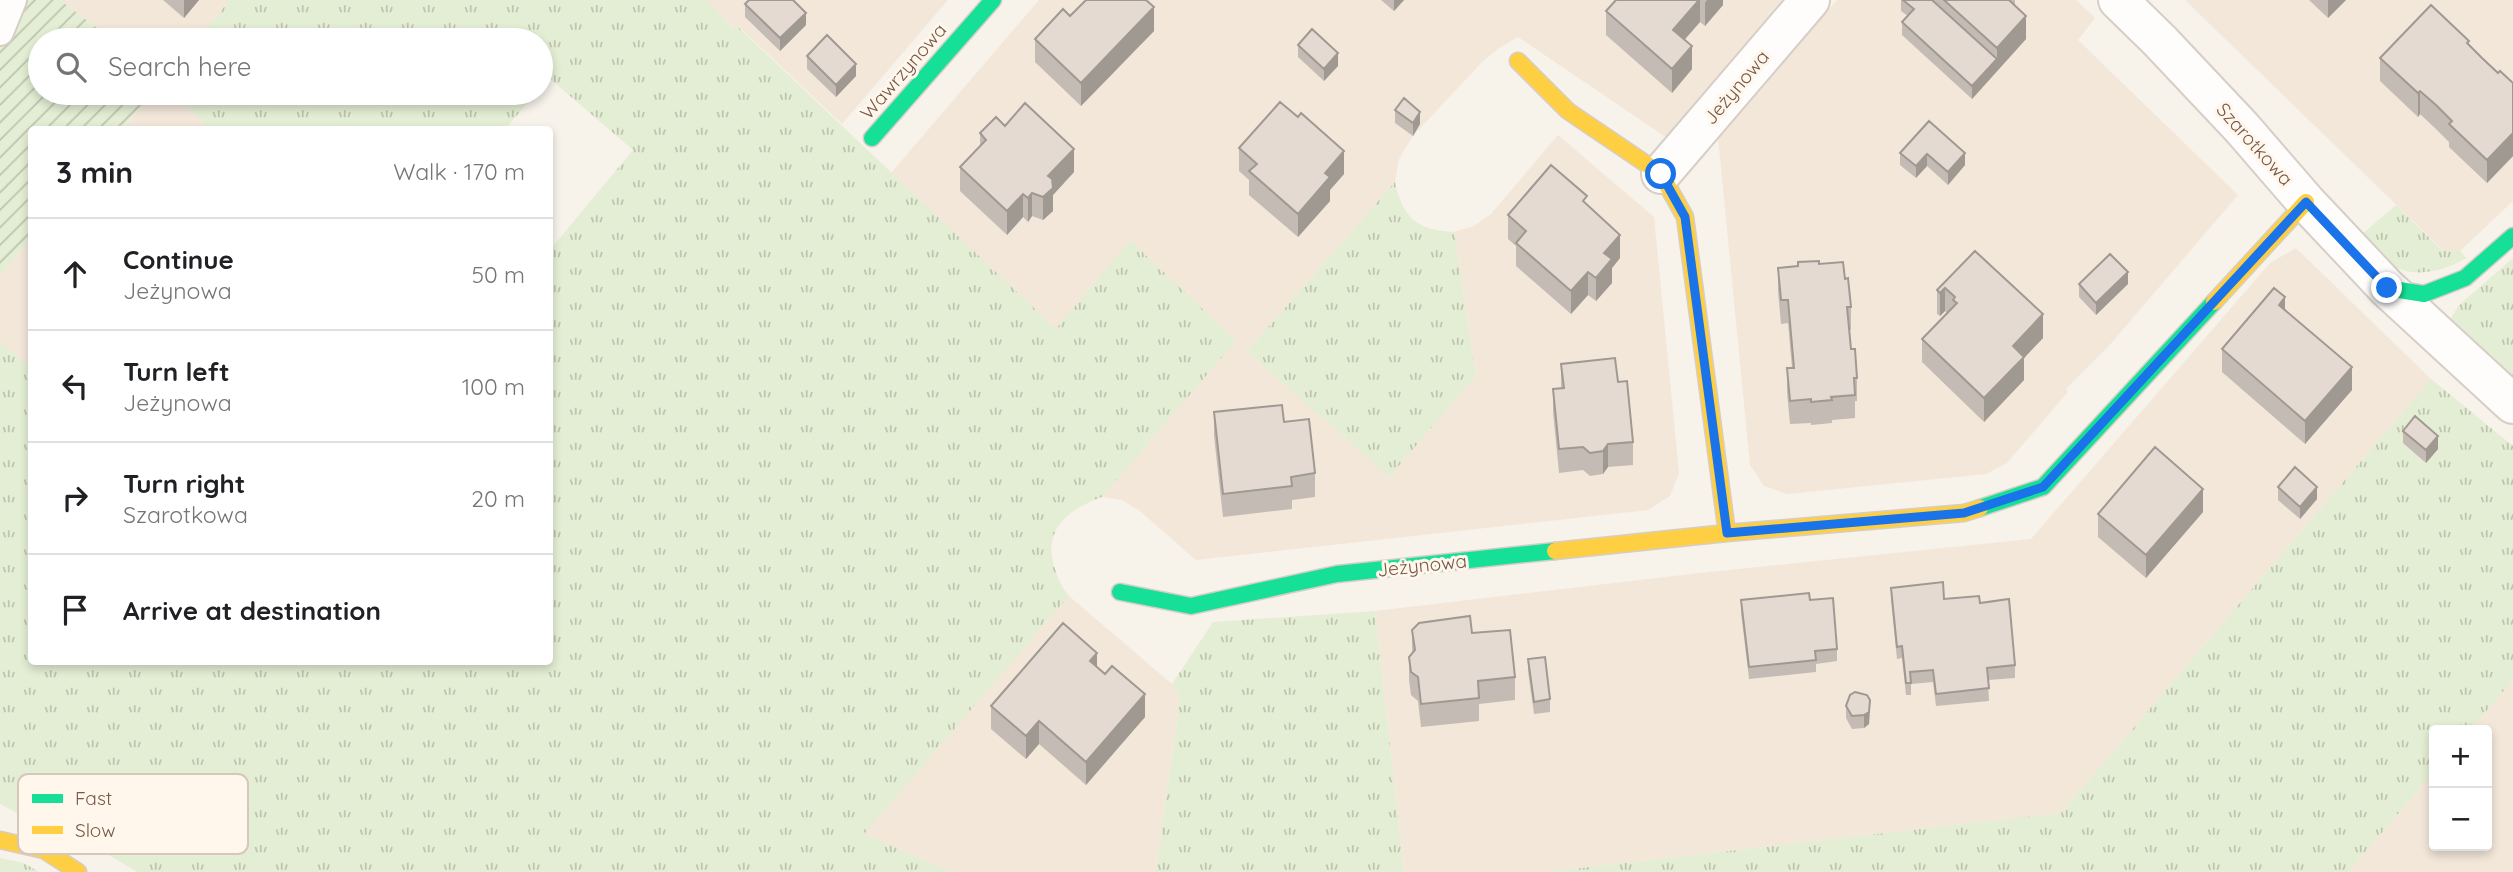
<!DOCTYPE html>
<meta charset="utf-8">
<style>
:root{--surface:#fff;--page:#f2f2f2;--text:#202124;--muted:#757577;--line:#e0e0e0}
body{margin:0;font-family:Quicksand,sans-serif;background:var(--page);color:var(--text)}
.controls{position:absolute;right:21px;bottom:21px;display:grid;overflow:hidden;border-radius:7px;box-shadow:0 4px 10px #0003}
.controls button{width:63px;height:63px;display:grid;place-items:center;padding:0;border:0;border-bottom:2px solid var(--line);background:var(--surface);color:var(--text);font:35px sans-serif}
.stop{position:absolute;width:21px;height:21px;margin:-16px;border:5px solid #1a73e8;border-radius:50%;background:#fff}
.stop.end{background:#1a73e8;border-color:#fff;box-shadow:0 2px 7px #0008}
.list{margin:0;padding:0;list-style:none}
h2{display:flex;justify-content:space-between;align-items:center;height:91px;margin:0;padding:0 28px;font-size:30px}
h2 small{font-size:23px;font-weight:400;color:var(--muted)}
.list li{display:grid;grid-template-columns:46px 1fr auto;gap:21px;align-items:center;box-sizing:border-box;height:112px;padding:0 28px;border-top:2px solid var(--line)}
.list b{display:block;font-size:26px;white-space:nowrap}
.list p{margin:0;font-size:23px;white-space:nowrap;color:var(--muted)}
.list em{font-size:23px;font-style:normal;color:var(--muted)}
.icon{flex:none;width:38px;height:38px;fill:none;stroke:currentColor;stroke-width:2;stroke-linecap:round;stroke-linejoin:round}
.map{position:relative;flex:none;width:2513px;height:872px;overflow:hidden}
.search{position:absolute;background:var(--surface);box-shadow:0 4px 10px #0003;left:28px;top:28px;width:525px;height:77px;display:flex;align-items:center;gap:18px;box-sizing:border-box;padding:0 24px;border-radius:38px;color:var(--muted);font-size:26px}
.panel{position:absolute;background:var(--surface);box-shadow:0 4px 10px #0003;left:28px;top:126px;width:525px;height:539px;border-radius:7px}
.map>svg:first-child{display:block}
.residential{fill:#f3e7da}
.grass{fill:url(#grass-tufts)}
.garden{fill:url(#garden-furrows)}
.lines{fill:none;stroke-linecap:round;stroke-linejoin:round}
.lane-casing{stroke:#d6cec7;stroke-width:30}
.street-casing{stroke:#d6cec7;stroke-width:42}
.fast-casing{stroke:#d6cec6;stroke-width:19}
.slow-casing{stroke:#d6cec6;stroke-width:19}
.lane{stroke:#fefdfc;stroke-width:26}
.street{stroke:#fefdfc;stroke-width:38}
.fast{stroke:#16e098;stroke-width:16}
.slow{stroke:#ffcf43;stroke-width:16}
.wall{fill:#c4bbb4}
.shaded-wall{fill:#a09992}
.building{fill:#e4dad1;stroke:#a09992;stroke-width:2}
.route{stroke:#1a73e8;stroke-width:9}
.labels{text-anchor:middle;dominant-baseline:central;stroke-width:6;stroke-linejoin:round;paint-order:stroke}
.street-label{font-size:19px;fill:#775849;stroke:#fff7eb}
.key{fill:#fff7eb;stroke:#d6c7ba;stroke-width:2}
.key-label{font-size:19px;fill:#775849}
</style>
<div class="map">
<svg width="2513" height="872" viewBox="0 0 2513 872">
<defs>
<pattern id="grass-tufts" width="24" height="20" patternUnits="userSpaceOnUse" patternTransform="scale(1.75)"><rect width="24" height="20" fill="#e4eed4"/><path d="M3 7l-1-3M5 7V3M7 7l1-3M15 17l-1-3M17 17v-4M19 17l1-3" fill="none" stroke="#bec4ae"/></pattern>
<pattern id="garden-furrows" width="10" height="10" patternUnits="userSpaceOnUse" patternTransform="scale(1.75)"><rect width="10" height="10" fill="#e4eed4"/><path d="M-1 1l2-2M0 10L10 0M9 11l2-2" fill="none" stroke="#bec4ae"/></pattern>
</defs>
<rect width="100%" height="100%" fill="#f7f2ea"/>
<path class="residential" d="M60 0H230L196 40H113Z
M705 0H948L842 124 738 26 735 29Z
M1039 0H1798L1676 144 1518 37 1499 48 1482 62 1412 137 1399 159 1395 182 1247 351 1389 476 1476 376 1454 232 1474 226 1491 214 1558 135 1654 217 1679 473 1670 496 1648 510 1196 560 1140 511 1122 500 1102 497 1235 341 1056 330 891 173Z
M1837 0H2076L2095 18 2078 40 2238 195 2108 347 2066 389 2068 392 2007 463 1986 474 1787 494 1764 486 1750 465 1718 137Z
M2185 0H2513V201L2460 251H2444Z
M152 93H175L209 129 122 130Z
M31 238V368L0 342V276Z
M2296 248 2431 379 2061 813 1545 872H1404L1375 611 1700 573 2031 539 2270 263Z
M1069 596 1172 684 1180 697 1156 872H951L863 834Z
M2513 680V872H2348L2434 772V846H2487V730H2470Z"/>
<path class="grass" d="M230 0H706L734 29 737 26 1056 329 1130 240 1236 341 1102 497C1069 509 1043 529 1054 566 1058 579 1061 586 1069 596L864 834 951 872H137L89 843 62 819 52 831 0 804V342L31 368 32 662H550V250L633 150 549 78 541 87V40H196Z
M175 93H536L504 130 209 129Z
M1395 182C1403 219 1417 230 1454 232L1476 376 1389 477 1247 351Z
M2396 205 2443 251H2460L2467 258C2446 270 2416 279 2393 266 2381 260 2370 245 2360 236Z
M2513 258V383L2448 324 2458 306Z
M2431 379 2513 446V680L2470 730H2434V772L2348 872H1545L2061 813Z
M1375 611 1404 872H1156L1180 697 1172 684 1213 622Z
M0 858 24 863 39 872H0Z"/>
<path class="garden" d="M0 0H60L113 40H40V93H152L122 129 32 130 31 238 0 276Z"/>
<g class="lines">
<g class="lane-casing">
<path id="lane" d="M0 32 13 0"/>
</g>
<g class="street-casing">
<path id="street" d="M2118 0 2160 41 2242 128 2306 202 2387 288 2513 404
M1661 174 1810 0"/>
</g>
<g class="fast-casing">
<path id="fast" d="M872 138 993 0
M2387 288 2424 294 2465 278 2513 236
M1980 508 2043 487 2214 302
M1120 592 1191 606 1337 574 1555 551"/>
</g>
<g class="slow-casing">
<path id="slow" d="M1518 61 1568 111 1661 174 1685 217 1727 533
M2214 302 2306 202
M1555 551 1727 533 1964 513 1980 508
M0 840 44 850 78 872"/>
</g>
<use href="#lane" class="lane"/>
<use href="#street" class="street"/>
<use href="#fast" class="fast"/>
<use href="#slow" class="slow"/>
</g>
<path class="wall" d="M163 0H199L184 18Z
M1381 0H1404L1394 11Z
M1616 0H1723V5L1705 26 1700 22 1684 40 1692 69 1672 93 1606 35V11Z
M1901 0H2015V6L2026 39 1972 99 1902 35V22L1908 16 1901 11Z
M2309 0H2346L2328 18Z
M745 4 806 25 780 51 745 17Z
M1070 16 1154 31 1081 106 1035 62V39Z
M1298 45 1338 66 1324 81 1298 57Z
M2469 45 2498 73 2513 83V156L2487 183 2449 147V142L2436 129 2420 114 2418 117 2380 81V58Z
M807 56 856 76 836 97 807 69Z
M1395 110 1420 124 1413 136 1395 123Z
M1005 126 1074 172 1053 195V211L1043 220 1032 216 1028 222 1023 217 1007 235 960 191V167L980 146V133Z
M1239 148 1344 174 1330 190V201L1298 237 1249 195V180L1239 171Z
M1900 153H1965V165L1948 185 1927 166 1916 178 1900 165Z
M1587 204 1620 258 1612 268V283L1596 301 1588 295 1571 314 1516 266V246L1508 239V215Z
M1975 251 2043 338 2024 358V380L1984 422 1922 362V339L1947 313 1945 311 1940 316 1937 314V290Z
M1819 264 1845 279 1851 307V330H1849L1851 349 1857 378V401H1855V418L1832 420V423L1811 425V423L1790 424 1787 392V368H1792L1788 323 1781 324 1778 291V268Z
M2079 284H2128L2096 315 2079 297Z
M2285 310 2352 390 2305 444 2222 372V349Z
M1561 364 1618 382 1633 442V465L1608 467 1603 474 1590 476 1583 470 1559 473 1553 412V389L1561 388Z
M1214 412 1284 422 1315 473V497L1292 500V509L1223 517 1214 436Z
M2403 431 2438 449 2426 463 2403 443Z
M2278 487 2317 499 2300 519 2278 500Z
M2203 512 2146 578 2098 537V514Z
M1891 588 1944 599 1980 603 2015 665V678L1988 680 1989 701 1936 706 1933 682 1911 684V695H1906L1902 658 1897 659 1891 600Z
M1741 600H1810L1837 649V661L1816 664V672L1749 679 1741 612Z
M1412 630 1472 633 1515 677V700L1479 704V721L1421 727 1418 701 1411 695 1409 680V657L1412 653Z
M1528 659 1550 699V712L1534 714 1528 671Z
M1097 667 1145 717 1086 785 1039 744 1026 759 991 729V706Z
M1846 706 1870 712 1869 724 1864 728 1852 729 1846 718Z"/>
<path class="shaded-wall" d="M184 0H199L184 18Z
M1394 0H1404L1394 11Z
M1699 0H1700V22L1673 53V30Z
M1707 0H1723V5L1705 26V3Z
M2328 0H2346L2328 18Z
M1154 7V31L1081 106V83Z
M806 13V25L780 51V38Z
M2026 16V39L1972 99V86L1997 59V48Z
M1692 46V69L1672 93V69Z
M1338 53V66L1324 81V69Z
M856 64V76L836 97V85Z
M2420 91V114L2418 117V93Z
M1420 112V124L1413 136V123Z
M2513 133V156L2487 183V160Z
M1074 149V172L1053 195V211L1043 220V197L1048 176Z
M1344 151V174L1330 190V201L1298 237V214L1325 173Z
M1965 153V165L1948 185V172Z
M1927 154V166L1916 178V166Z
M1032 193V216L1028 222V198Z
M1023 194V217L1007 235V211Z
M1620 235V258L1612 268V283L1596 301V278L1604 253Z
M1588 272V295L1571 314V291Z
M2128 272V284L2096 315V303Z
M1945 288V311L1940 316V293Z
M2285 297V321L2279 305Z
M2043 314V338L2024 358V380L1984 422V398L2013 346Z
M2352 367V390L2305 444V421Z
M2438 436V449L2426 463V450Z
M1608 444V467L1603 474V451Z
M2317 487V499L2300 519V507Z
M2203 489V512L2146 578V555Z
M1097 653V676L1090 661Z
M1145 694V717L1086 785V762Z
M1870 700 1869 724 1864 728V715Z
M1039 721V744L1026 759V736Z"/>
<path class="building" d="M749 0H793L806 13 780 38 745 4Z
M1086 0H1146L1154 7 1081 83 1035 39 1063 9 1070 16Z
M1616 0H1699L1673 30 1692 46 1672 69 1606 11Z
M1903 0H1932L1997 59 1972 86 1902 22 1914 9Z
M1944 0H2009L2026 16 1997 48Z
M2431 5 2469 41 2467 43 2482 58 2498 73 2500 71 2513 83V133L2487 160 2449 124 2452 121 2436 105 2420 91 2418 93 2380 58Z
M1312 29 1338 53 1324 69 1298 45Z
M827 35 856 64 836 85 807 56Z
M1404 98 1420 112 1413 123 1395 110Z
M1280 102 1298 117 1301 113 1344 151 1325 173 1330 177 1298 214 1249 171 1257 164 1239 148Z
M1025 103 1074 149 1048 176 1052 179 1053 188 1043 197 1032 193 1028 198 1023 194 1007 211 960 167 986 140 980 133 996 117 1005 126Z
M1929 121 1965 153 1948 172 1927 154 1916 166 1900 153Z
M1551 165 1587 196 1583 201 1620 235 1604 253 1612 259 1596 278 1588 272 1571 291 1516 243 1526 231 1508 215Z
M1975 251 2043 314 2013 346 2024 357 1984 398 1922 339 1957 303 1953 300 1955 297 1945 288 1940 293 1937 290Z
M2110 254 2128 272 2096 303 2079 284Z
M1819 261V264L1843 262 1845 279 1848 278 1851 307H1847L1851 349H1855L1857 378H1854L1855 395 1831 397 1832 400 1811 402V399L1790 401 1787 368H1794L1788 300H1781L1778 268 1798 266V262Z
M2274 288 2285 297 2279 305 2352 367 2305 421 2222 349Z
M1615 358 1618 382 1627 381 1633 442 1608 444 1603 451 1590 453 1583 447 1559 449 1553 389 1564 388 1561 364Z
M1282 405 1284 422 1309 419 1315 473 1291 477 1292 486 1223 494 1214 412Z
M2415 416 2438 436 2426 450 2403 431Z
M2155 447 2203 489 2146 555 2098 514Z
M2295 467 2317 487 2300 507 2278 487Z
M1943 582 1944 599 1979 596 1980 603 2009 599 2015 665 1987 668 1989 688 1936 694 1933 670 1910 672 1911 683H1906L1902 646 1897 647 1891 588Z
M1809 593 1810 600 1833 598 1837 649 1815 651 1816 660 1749 667 1741 600Z
M1470 616 1472 633 1510 630 1515 677 1478 681 1479 698 1421 704 1418 677 1411 672 1409 657 1415 650 1412 630 1419 623Z
M1063 623 1097 653 1090 661 1105 674 1112 666 1145 694 1086 762 1039 721 1026 736 991 706Z
M1545 657 1550 699 1534 702 1528 659Z
M1855 692 1867 695 1870 700 1869 712 1864 715 1852 716 1846 706 1850 695Z"/>
<g class="lines">
<path class="route" d="M1661 174 1685 217 1727 533 1964 513 2043 487 2306 202 2387 288"/>
</g>
<g class="labels">
<g class="street-label">
<text transform="translate(903 71) rotate(-49)">Wawrzynowa</text>
<text transform="translate(1736 87) rotate(-50)">Jeżynowa</text>
<text transform="translate(2255 144) rotate(48)">Szarotkowa</text>
<text transform="translate(1422 565) rotate(-6)">Jeżynowa</text>
</g>
</g>
<rect x="18" y="774" width="230" height="80" rx="10" class="key"/>
<rect x="32" y="794" width="31" height="9" fill="#16e098"/>
<rect x="32" y="826" width="31" height="8" fill="#ffcf43"/>
<g class="key-label">
<text x="75" y="805">Fast</text>
<text x="75" y="837">Slow</text>
</g>
</svg>
<div class="controls">
<button>+</button>
<button>−</button>
</div>
<div class="stop" style="left:1661px;top:174px"></div>
<div class="stop end" style="left:2387px;top:288px"></div>
<div class="search"><svg class="icon" aria-label="search" viewBox="0 0 24 24"><circle cx="10" cy="10" r="6"/><path d="M15 15l6 6"/></svg>Search here</div>
<section class="panel">
<h2>3 min<small>Walk · 170 m</small></h2>
<ul class="list">
<li><svg class="icon" aria-label="ahead" viewBox="0 0 24 24"><path d="M12 20V5M6 11l6-6 6 6"/></svg><div><b>Continue</b><p>Jeżynowa</p></div><em>50 m</em></li>
<li><svg class="icon" aria-label="left" viewBox="0 0 24 24"><path d="M17 20v-9H6M10 6l-5 5 5 5"/></svg><div><b>Turn left</b><p>Jeżynowa</p></div><em>100 m</em></li>
<li><svg class="icon" aria-label="right" viewBox="0 0 24 24"><path d="M7 20v-9h11M14 6l5 5-5 5"/></svg><div><b>Turn right</b><p>Szarotkowa</p></div><em>20 m</em></li>
<li><svg class="icon" aria-label="arrive" viewBox="0 0 24 24"><path d="M6 21V4h12l-3 4 3 4H6"/></svg><div><b>Arrive at destination</b></div></li>
</ul>
</section>
</div>
